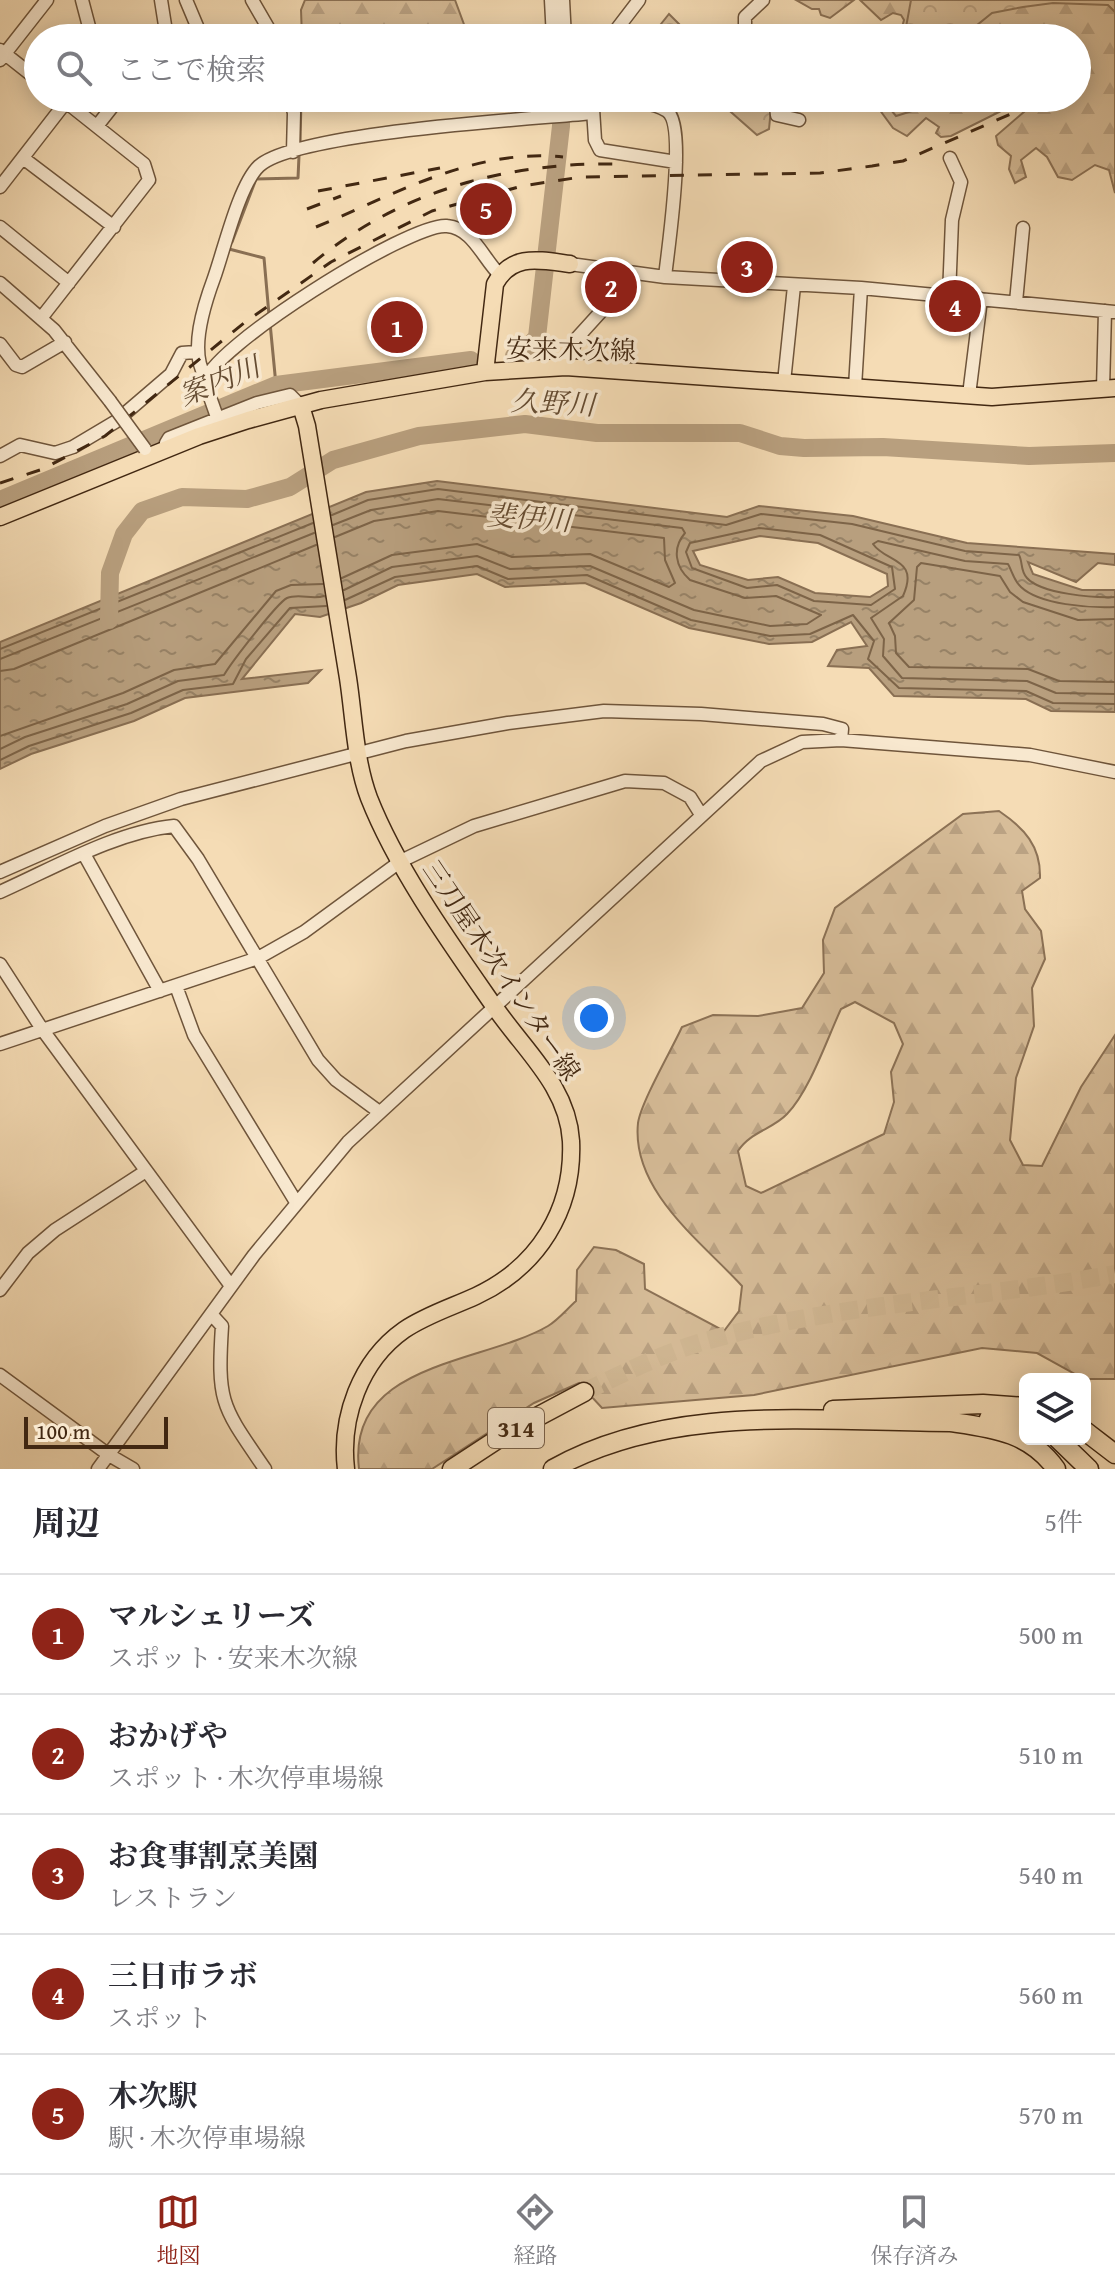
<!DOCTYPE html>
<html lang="ja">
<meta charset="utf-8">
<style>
:root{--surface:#fff;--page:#f2f2f3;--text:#2b2b33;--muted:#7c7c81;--line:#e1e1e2;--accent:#8f2418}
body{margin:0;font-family:"Gentium Book Plus","Noto Serif JP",serif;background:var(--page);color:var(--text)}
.controls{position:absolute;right:24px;bottom:24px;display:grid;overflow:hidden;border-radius:12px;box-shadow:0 4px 20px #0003}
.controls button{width:72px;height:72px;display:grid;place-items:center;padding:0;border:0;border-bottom:2px solid var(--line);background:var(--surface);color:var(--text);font:40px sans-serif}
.scale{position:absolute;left:24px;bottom:20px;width:144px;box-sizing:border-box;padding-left:8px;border:4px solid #422812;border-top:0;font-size:22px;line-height:28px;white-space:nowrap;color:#422812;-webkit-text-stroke:6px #f8e8cf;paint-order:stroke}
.you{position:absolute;left:594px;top:1018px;width:28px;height:28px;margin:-20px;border:6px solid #fff;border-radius:50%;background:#1a73e8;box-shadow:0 0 0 12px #1a73e833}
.badge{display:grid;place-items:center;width:52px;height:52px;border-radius:50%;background:var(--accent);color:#fff;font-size:26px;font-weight:700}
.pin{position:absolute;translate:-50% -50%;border:4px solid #fff;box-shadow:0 2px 8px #0006}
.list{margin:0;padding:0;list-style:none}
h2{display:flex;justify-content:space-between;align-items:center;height:104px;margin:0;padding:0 32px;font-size:34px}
h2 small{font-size:26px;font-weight:400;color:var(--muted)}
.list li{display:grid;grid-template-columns:52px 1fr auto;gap:24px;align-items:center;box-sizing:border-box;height:120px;padding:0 32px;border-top:2px solid var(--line)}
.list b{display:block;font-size:30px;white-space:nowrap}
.list p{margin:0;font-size:26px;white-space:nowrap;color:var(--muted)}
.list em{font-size:26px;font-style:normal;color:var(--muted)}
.icon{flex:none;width:44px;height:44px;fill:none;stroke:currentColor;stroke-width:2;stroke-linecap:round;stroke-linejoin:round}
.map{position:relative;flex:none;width:1115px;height:1469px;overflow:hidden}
.search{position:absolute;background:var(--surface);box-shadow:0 4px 20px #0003;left:24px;right:24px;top:24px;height:88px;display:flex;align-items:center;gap:20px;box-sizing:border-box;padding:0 28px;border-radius:44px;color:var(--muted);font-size:30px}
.sheet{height:704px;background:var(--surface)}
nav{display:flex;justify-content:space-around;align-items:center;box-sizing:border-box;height:112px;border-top:2px solid var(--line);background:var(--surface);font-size:22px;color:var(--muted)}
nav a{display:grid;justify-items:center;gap:4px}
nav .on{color:var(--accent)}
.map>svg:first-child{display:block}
.forest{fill:url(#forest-firs);stroke:#8c7256;stroke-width:2;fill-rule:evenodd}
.park{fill:url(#park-crowns);stroke:#8c7256;stroke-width:2}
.water{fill:url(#water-ripples);stroke:#896f53;stroke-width:2;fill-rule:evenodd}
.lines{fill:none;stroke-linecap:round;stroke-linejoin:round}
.shore{stroke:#7d6448;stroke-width:2}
.stream{stroke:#896f53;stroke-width:3}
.river{stroke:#b89f7e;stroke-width:18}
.highway-tunnel{stroke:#d1b894;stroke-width:18;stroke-dasharray:18 9;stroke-linecap:butt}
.minor-casing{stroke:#6f553b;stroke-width:15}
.major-casing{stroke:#422812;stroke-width:19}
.highway-casing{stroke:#422812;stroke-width:21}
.minor{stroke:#f8e8cf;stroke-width:12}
.major{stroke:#f5dcb5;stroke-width:16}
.highway{stroke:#f5dcb5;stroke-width:18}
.rail{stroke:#422812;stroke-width:3;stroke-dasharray:14 14;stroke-linecap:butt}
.minor-bridge-casing{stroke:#6f553b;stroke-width:15;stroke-linecap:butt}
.minor-bridge{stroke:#f8e8cf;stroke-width:12}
.labels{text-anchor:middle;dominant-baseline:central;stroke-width:7;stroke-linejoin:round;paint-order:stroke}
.shield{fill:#f8e8cf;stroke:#79624b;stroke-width:2}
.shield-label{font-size:24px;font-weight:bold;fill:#422812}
.street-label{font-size:26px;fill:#422812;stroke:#f8e8cf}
.water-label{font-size:28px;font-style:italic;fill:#654c32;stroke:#f8e8cf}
</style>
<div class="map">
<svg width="1115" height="1469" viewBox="0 0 1115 1469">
<defs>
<pattern id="forest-firs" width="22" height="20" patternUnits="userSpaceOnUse" patternTransform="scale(2)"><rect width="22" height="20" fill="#d7bd99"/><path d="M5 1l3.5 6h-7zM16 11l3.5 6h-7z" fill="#baa283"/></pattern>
<pattern id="park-crowns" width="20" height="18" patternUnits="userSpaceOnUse" patternTransform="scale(2)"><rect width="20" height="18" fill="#d7bd99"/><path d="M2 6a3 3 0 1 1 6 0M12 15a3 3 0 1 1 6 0" fill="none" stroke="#baa283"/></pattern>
<pattern id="water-ripples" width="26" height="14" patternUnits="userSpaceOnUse" patternTransform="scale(2)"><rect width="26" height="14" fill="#b89f7e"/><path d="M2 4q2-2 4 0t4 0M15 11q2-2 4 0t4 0" fill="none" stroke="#978266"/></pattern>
</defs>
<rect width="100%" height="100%" fill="#f5dcb5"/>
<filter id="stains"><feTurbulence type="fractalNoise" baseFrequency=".0025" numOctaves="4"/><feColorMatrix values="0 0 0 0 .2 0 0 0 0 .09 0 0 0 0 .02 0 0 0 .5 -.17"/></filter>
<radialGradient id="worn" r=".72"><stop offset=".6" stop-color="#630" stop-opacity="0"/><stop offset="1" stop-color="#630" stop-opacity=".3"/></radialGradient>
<path class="forest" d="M305 0H455L469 38H302L301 10Z
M796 0H854L830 18 821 15 819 9H812Z
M860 0H1115V193L1109 170 1095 165 1072 180 1058 177 1047 157 1036 148 1021 160 1026 177 1015 183 1009 169 1011 156 998 145 996 136 1025 111 1021 106 1009 107 951 136 941 137 936 133 939 127 926 118 907 136 893 128 871 98H1077V38H899L904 20 901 15 893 13 881 20Z
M999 811C1024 828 1041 846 1040 878L1022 891 1025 909 1041 931 1045 959 1032 988 1034 1026 1016 1078 1010 1140 1023 1165 1042 1166 1081 1087 1115 1035V1379H1084L1037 1353 982 1348 754 1395 602 1408 579 1383 534 1403 432 1469H359C346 1362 483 1364 548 1326 558 1320 567 1309 576 1301L577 1270 594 1247 616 1250 644 1264 645 1289 724 1331 739 1311 742 1286C702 1242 631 1191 638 1123 641 1102 672 1049 682 1027L713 1015 758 1016 802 1008 824 973 823 940 835 908 963 814ZM855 1002 894 1023 903 1044 891 1072 894 1102 884 1134 761 1193 746 1186 738 1151C750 1132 773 1129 787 1114 810 1090 827 1039 841 1009Z"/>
<path class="park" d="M911 0H1115V12L1108 5 1053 3 1023 7 992 13 961 38H904Z
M669 14 693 38H657V29Z
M715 98H772L769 129 757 135Z
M901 98H934L915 110 896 116 891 110Z"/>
<path class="water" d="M437 481 727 517 759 506 853 516 967 543 1115 554V565L1098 563 1076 582 1028 562 1033 574 1082 590H1115V712L1051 711 1026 699 894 696 869 668 828 666 837 650 867 646 851 622 812 642 769 644 689 628 585 583 505 587 477 574 398 585 361 603 320 617 295 614 242 679 321 670 308 683 185 698 134 721 31 754 0 769V642L366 492ZM760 536 818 543 887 574 888 586 870 597 815 593 778 577 748 580 700 565 693 551Z"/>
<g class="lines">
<path class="shore" d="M332 515 368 500 438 489 726 525 761 514 852 524 965 551 1019 555C1023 562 1020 571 1027 578 1041 594 1095 598 1115 597
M333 525 371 510 438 499 682 528 685 533C672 548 675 567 690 580L745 598 776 596 821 615 807 624 770 626 694 610 590 566 510 569 477 556 392 567 344 590
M759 528 820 535 892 567 895 589 871 605 814 601 777 585 747 588 692 568 686 552 690 543Z
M335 537 374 521 438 511 664 538 665 560 675 583 669 587 590 554 512 557 477 544 392 555 342 578
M345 600 395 577 477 566 508 579 587 575 691 620 770 636 810 634 853 615 874 641 868 659 899 688 1026 691 1053 703 1115 704
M1115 607C1090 608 1040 605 1021 587 1014 581 1012 571 1008 564L965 561 878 541 873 544C886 563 920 558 903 596L871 618 884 639 883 656 902 678 1027 681 1056 693 1115 694
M1115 619 1078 620 1023 602 1010 592 1000 576 921 563 917 567 914 600 889 623 895 636 896 653 909 667 1028 669 1059 681 1115 682
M0 649 313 523
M0 659 314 533
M0 671 14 669 316 545
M0 736 123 693 174 670 215 664 276 591 291 585 323 584
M0 749 25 737 127 704 178 681 224 675C231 663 277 603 287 598 299 593 312 600 324 596
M0 760 29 746 131 713 183 690 233 684 246 659 290 608 326 606"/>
<path class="stream" d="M300 145 301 98
M232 242 256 179 298 178 299 156
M229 249 264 258 269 315
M270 323 276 385"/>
<path class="river" d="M514 356 524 352 537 337 561 126V98
M0 500 276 385 471 360
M109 620 110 573 124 534 142 511 182 497 247 499 290 487 333 460 419 436 525 424 597 433H740L780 446 804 448 883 447 1029 456 1115 453"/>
<path class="highway-tunnel" d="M584 1392C626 1372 667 1351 713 1339 844 1302 982 1299 1115 1274"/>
<g class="minor-casing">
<path id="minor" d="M82 0 92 38
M161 0 167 38
M186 0 202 38
M252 0 274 38
M551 0 553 38
M563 0 565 38
M610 38 639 0
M745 38V17L763 0
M0 50 38 80
M0 60 47 0
M290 98 294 113 293 152
M554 98V116
M775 98 777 115 799 120
M593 102C614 103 649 98 667 111 687 125 668 248 665 277
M593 109 595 140 600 150 676 162
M97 126 119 98
M23 158 114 227
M0 187 69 98
M0 227 69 283
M570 264 665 277 861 288 1115 312
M0 283 54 330 110 401
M949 296 952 220 961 182 950 158
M1016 302 1023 228
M42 317 149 180 144 164 61 98
M0 344 16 365 22 367 65 342
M566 367 577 338 626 284 631 273
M205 376C189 351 204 305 214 278 224 250 239 185 259 166 296 132 533 119 593 113
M784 382 794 286
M855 387 861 288
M1103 389 1105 311
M969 395 981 299
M217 417 205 383C206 351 410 222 447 226 473 228 483 259 500 275
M168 448 166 443 169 438 257 403 290 395 301 406
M0 456 20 445 55 453 73 447 115 422 171 374 182 353 196 352
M84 854 160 991
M0 872 105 826 181 799 406 741 508 723 604 711 701 714 823 724 842 729 841 740
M0 892C54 868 115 832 174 826L198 859 318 1060 336 1080 378 1111
M0 964 42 1029 231 1286
M176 986 194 1035 296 1202
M0 1044 258 958 304 932 401 861 474 826 625 781 664 783 690 797 700 813
M0 1290 28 1253 55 1230 146 1171
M211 1314 222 1326C217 1404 222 1406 265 1469
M0 1375 109 1455 133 1469
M98 1469 254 1255 348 1142 761 761 802 742 841 740 1030 755 1115 772"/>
</g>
<g class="major-casing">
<path id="major" d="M485 372 495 284C512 253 539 260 570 264
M301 406 307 426C321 510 334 594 348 678 354 717 355 761 369 798 397 869 450 943 494 1006 523 1049 568 1086 571 1141 574 1210 538 1267 476 1296 452 1307 426 1315 404 1330 360 1361 340 1418 346 1469
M0 517 199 436 248 420 321 400 485 372 566 367 992 397 1115 388"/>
</g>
<g class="highway-casing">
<path id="highway" d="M833 1410 983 1404 1025 1407
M989 1418 1025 1424
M1085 1431 1115 1454
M1058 1439 1089 1469
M452 1469 507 1433 584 1392
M553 1469C672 1402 819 1422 951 1422 992 1428 1030 1432 1056 1469"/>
</g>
<use href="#minor" class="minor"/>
<use href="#major" class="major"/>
<use href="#highway" class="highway"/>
<path class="rail" d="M318 191 440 168
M307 209 341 196
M316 227C396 194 474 148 563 157
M313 263C399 191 507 162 618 164
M0 483 43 469 105 436 244 323 331 262 432 211 522 186 581 177 820 173 872 166 903 161 1020 110"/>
<g class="minor-bridge-casing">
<path id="minor-bridge" d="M110 401 145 449"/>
</g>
<use href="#minor-bridge" class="minor-bridge"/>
</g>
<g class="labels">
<rect class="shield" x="488" y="1408" width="56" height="40" rx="6"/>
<g class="shield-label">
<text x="516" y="1428">314</text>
</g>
<g class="street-label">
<text transform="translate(571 349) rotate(1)">安来木次線</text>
<text transform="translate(502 970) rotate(56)">三刀屋木次インター線</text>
</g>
<g class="water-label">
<text transform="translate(219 380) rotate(-22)">案内川</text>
<text transform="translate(553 402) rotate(3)">久野川</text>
<text transform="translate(529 517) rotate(4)">斐伊川</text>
</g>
</g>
<rect width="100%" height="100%" filter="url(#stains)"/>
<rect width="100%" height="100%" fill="url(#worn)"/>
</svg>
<div class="controls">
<button><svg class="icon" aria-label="layers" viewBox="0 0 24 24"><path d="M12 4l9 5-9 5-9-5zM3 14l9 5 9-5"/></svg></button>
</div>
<div class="scale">100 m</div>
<div class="you"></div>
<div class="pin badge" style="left:397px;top:327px">1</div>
<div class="pin badge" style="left:611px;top:287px">2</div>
<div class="pin badge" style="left:747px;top:267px">3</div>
<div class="pin badge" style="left:955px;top:306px">4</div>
<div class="pin badge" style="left:486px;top:209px">5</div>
<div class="search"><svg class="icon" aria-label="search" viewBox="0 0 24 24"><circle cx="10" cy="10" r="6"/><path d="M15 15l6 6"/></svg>ここで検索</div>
</div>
<section class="sheet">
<h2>周辺<small>5件</small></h2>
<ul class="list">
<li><span class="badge">1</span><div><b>マルシェリーズ</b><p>スポット · 安来木次線</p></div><em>500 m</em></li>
<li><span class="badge">2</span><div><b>おかげや</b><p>スポット · 木次停車場線</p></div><em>510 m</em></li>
<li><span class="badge">3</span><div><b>お食事割烹美園</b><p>レストラン</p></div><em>540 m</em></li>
<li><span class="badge">4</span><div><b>三日市ラボ</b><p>スポット</p></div><em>560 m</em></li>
<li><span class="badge">5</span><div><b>木次駅</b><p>駅 · 木次停車場線</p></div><em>570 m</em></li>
</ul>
</section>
<nav>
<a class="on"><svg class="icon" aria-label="map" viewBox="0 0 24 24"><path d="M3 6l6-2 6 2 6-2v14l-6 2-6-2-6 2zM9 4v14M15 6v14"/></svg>地図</a>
<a><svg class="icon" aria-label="directions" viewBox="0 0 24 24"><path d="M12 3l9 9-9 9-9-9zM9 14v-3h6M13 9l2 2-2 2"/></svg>経路</a>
<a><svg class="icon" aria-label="saved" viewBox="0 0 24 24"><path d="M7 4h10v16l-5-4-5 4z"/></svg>保存済み</a>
</nav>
